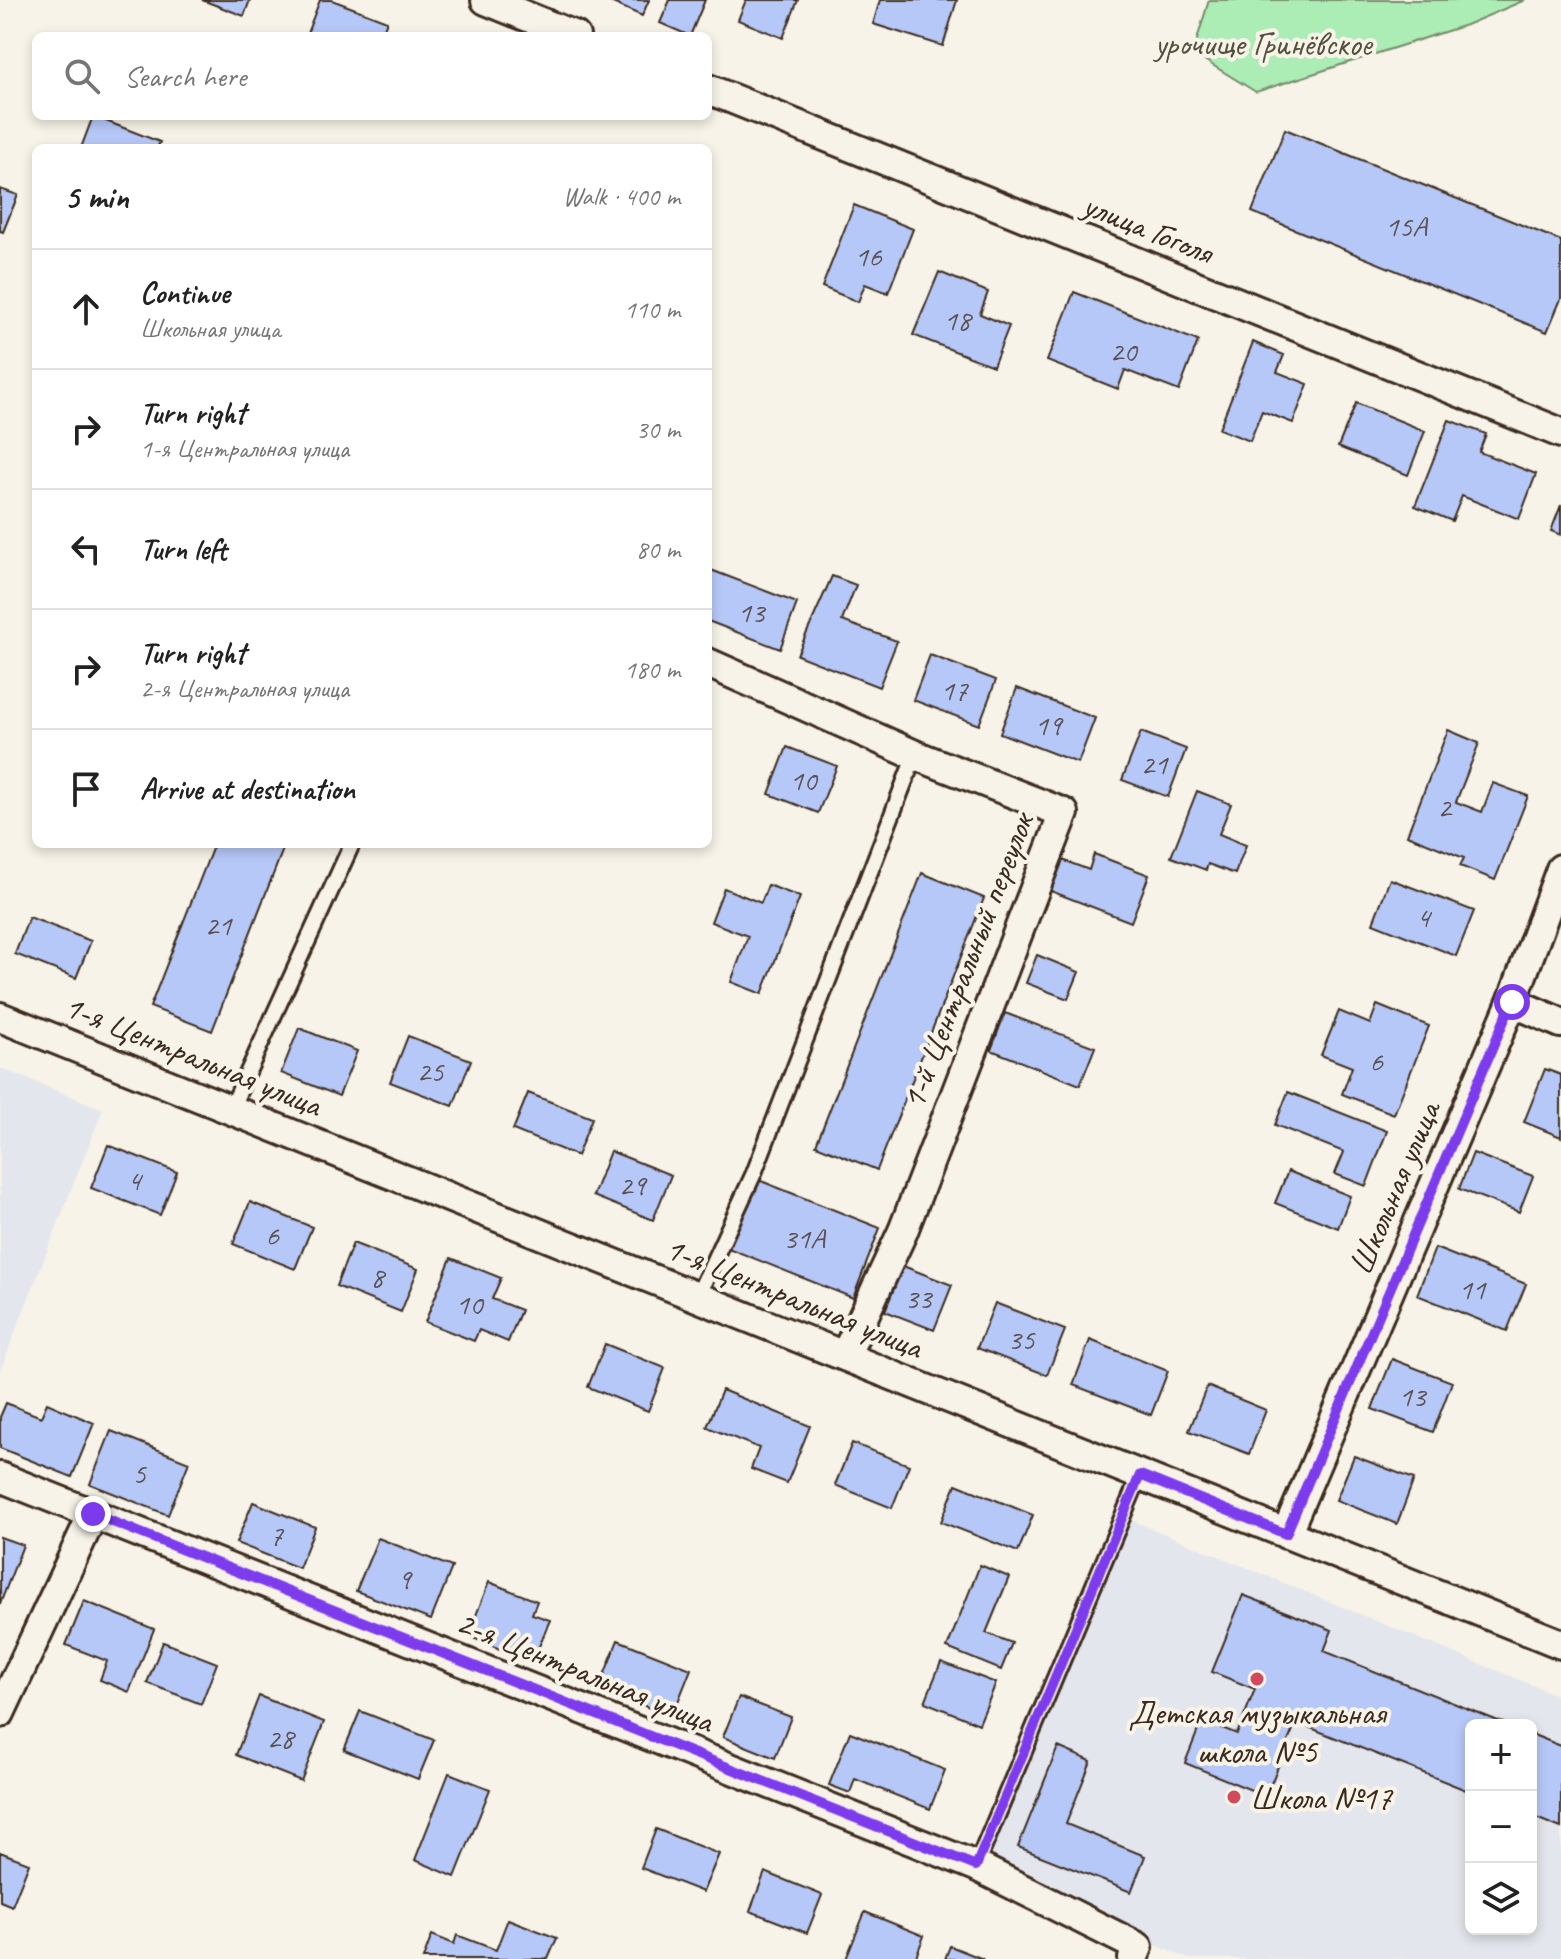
<!DOCTYPE html>
<meta charset="utf-8">
<style>
:root{--surface:#fff;--page:#f6f6f6;--text:#222;--muted:#767676;--line:#e0e0e0}
body{margin:0;font-family:Caveat,sans-serif;background:var(--page);color:var(--text)}
.controls{position:absolute;right:24px;bottom:24px;display:grid;overflow:hidden;border-radius:12px;box-shadow:0 4px 12px #0003}
.controls button{width:72px;height:72px;display:grid;place-items:center;padding:0;border:0;border-bottom:2px solid var(--line);background:var(--surface);color:var(--text);font:40px sans-serif}
.stop{position:absolute;width:24px;height:24px;margin:-18px;border:6px solid #7c3aed;border-radius:50%;background:#fff}
.stop.end{background:#7c3aed;border-color:#fff;box-shadow:0 2px 8px #0008}
.list{margin:0;padding:0;list-style:none}
h2{display:flex;justify-content:space-between;align-items:center;height:104px;margin:0;padding:0 32px;font-size:34px}
h2 small{font-size:26px;font-weight:400;color:var(--muted)}
.list li{display:grid;grid-template-columns:52px 1fr auto;gap:24px;align-items:center;box-sizing:border-box;height:120px;padding:0 32px;border-top:2px solid var(--line)}
.list b{display:block;font-size:30px;white-space:nowrap}
.list p{margin:0;font-size:26px;white-space:nowrap;color:var(--muted)}
.list em{font-size:26px;font-style:normal;color:var(--muted)}
.icon{flex:none;width:44px;height:44px;fill:none;stroke:currentColor;stroke-width:2;stroke-linecap:round;stroke-linejoin:round}
.map{position:relative;flex:none;width:1561px;height:1959px;overflow:hidden}
.search{position:absolute;background:var(--surface);box-shadow:0 4px 12px #0003;left:32px;top:32px;width:680px;height:88px;display:flex;align-items:center;gap:20px;box-sizing:border-box;padding:0 28px;border-radius:12px;color:var(--muted);font-size:30px}
.panel{position:absolute;background:var(--surface);box-shadow:0 4px 12px #0003;left:32px;top:144px;width:680px;height:704px;border-radius:12px}
.map>svg:first-child{display:block}
.built{fill:#e4e6ed;fill-rule:evenodd}
.green{fill:#acedb6;stroke:#748c6a;stroke-width:2}
.building{fill:#b6c8f8;stroke:#3b2a1e;stroke-width:2}
.lines{fill:none;stroke-linecap:round;stroke-linejoin:round}
.service-casing{stroke:#3b2a1e;stroke-width:20}
.minor-casing{stroke:#3b2a1e;stroke-width:34}
.service{stroke:#f7f3e8;stroke-width:14}
.minor{stroke:#f7f3e8;stroke-width:28}
.route{stroke:#7c3aed;stroke-width:10}
.poi-dot{fill:#d1495b;stroke:#f7f3e8;stroke-width:3}
.labels{text-anchor:middle;dominant-baseline:central;stroke-width:8;stroke-linejoin:round;paint-order:stroke}
.number-label{font-size:30px;fill:#5a5254}
.park-label{font-size:34px;fill:#52513c;stroke:#f7f3e8}
.street-label{font-size:34px;fill:#3b2a1e;stroke:#f7f3e8}
.poi-label{font-size:34px;fill:#3b2a1e;stroke:#f7f3e8}
</style>
<div class="map">
<svg width="1561" height="1959" viewBox="0 0 1561 1959">
<rect width="100%" height="100%" fill="#f7f3e8"/>
<filter id="ink" filterUnits="userSpaceOnUse"><feTurbulence type="fractalNoise" baseFrequency=".0125" numOctaves="2"/><feDisplacementMap in="SourceGraphic" scale="16" xChannelSelector="R" yChannelSelector="G"/><feConvolveMatrix kernelMatrix="1 2 1 2 8 2 1 2 1" color-interpolation-filters="sRGB"/></filter>
<g filter="url(#ink)">
<path class="built" d="M0 1068 103 1109 0 1371Z
M1114 1513 1561 1697V1959H1189L969 1868ZM1471 1725H1531V1929H1471Z"/>
<path class="green" d="M1209 0H1525L1466 25 1256 92 1193 53Z"/>
<path class="building" d="M202 0H250L244 16Z
M320 0H332L387 21 381 36H306Z
M606 0H649L642 16Z
M670 0H705L690 36 660 23Z
M746 0H798L783 38 738 20Z
M880 0H957L943 46 873 24Z
M93 116 160 142 157 148H81Z
M1285 129 1561 241V299L1547 332 1252 212Z
M0 189 18 195 3 232 0 231Z
M854 205 913 229 888 293 865 284 858 302 822 287Z
M939 272 988 292 980 314 1009 326 993 366 913 335Z
M1074 292 1198 341 1179 391 1125 370 1118 389 1047 361Z
M1253 342 1284 355 1277 372 1308 384 1293 423 1262 411 1250 441 1219 429Z
M1356 403 1425 431 1408 475 1338 447Z
M1449 420 1486 434 1479 452 1536 474 1519 519 1462 496 1452 521 1415 506Z
M1561 505V535L1551 531Z
M711 570 797 603 780 649 708 621Z
M832 576 856 585 842 621 897 641 879 687 797 655Z
M930 655 996 680 979 725 913 700Z
M1017 688 1095 718 1078 763 1000 733Z
M1448 730 1479 743 1456 802 1482 812 1493 783 1528 796 1495 880 1460 866 1464 858 1407 835Z
M1141 732 1186 749 1168 797 1122 780Z
M787 747 837 766 818 813 769 794Z
M1197 791 1231 804 1219 834 1246 845 1235 874 1208 864 1206 870 1171 857Z
M214 844H285L212 1031 150 1007Z
M1094 854 1149 875 1131 922 1048 890 1060 859 1089 870Z
M922 873 984 898 877 1170 816 1145Z
M1390 879 1474 911 1456 956 1373 923Z
M768 885 800 897 762 994 731 982 748 936 711 922 724 888 761 903Z
M29 917 91 941 76 978 15 954Z
M1037 955 1079 972 1068 999 1026 983Z
M1377 1005 1429 1026 1394 1114 1342 1094 1352 1067 1321 1055 1339 1011 1370 1024Z
M1005 1013 1095 1047 1080 1085 991 1050Z
M299 1028 357 1051 339 1096 281 1073Z
M408 1036 471 1060 453 1106 390 1082Z
M1545 1069 1561 1075V1137L1524 1122Z
M1288 1092 1387 1131 1366 1186 1335 1174 1344 1152 1275 1125Z
M528 1093 592 1118 577 1156 513 1130Z
M108 1145 177 1172 160 1215 91 1188Z
M610 1151 671 1175 653 1220 593 1196Z
M1473 1153 1533 1176 1519 1212 1459 1189Z
M1288 1171 1350 1196 1338 1228 1275 1203Z
M756 1179 880 1228 853 1298 728 1248Z
M250 1202 312 1227 295 1269 233 1244Z
M353 1243 418 1269 401 1312 336 1286Z
M1435 1248 1526 1284 1507 1331 1417 1295Z
M451 1258 501 1278 492 1299 521 1310 508 1342 479 1330 474 1341 425 1322Z
M903 1266 952 1285 934 1330 885 1311Z
M995 1303 1065 1330 1047 1375 977 1348Z
M1090 1340 1168 1371 1151 1415 1073 1385Z
M605 1344 665 1368 648 1411 588 1387Z
M1392 1359 1452 1382 1433 1432 1372 1409Z
M1207 1386 1266 1410 1249 1454 1189 1431Z
M722 1390 810 1426 787 1483 751 1469 759 1448 707 1427Z
M6 1403 41 1417 47 1403 94 1423 72 1477 0 1448V1417Z
M111 1431 189 1462 168 1515 90 1484Z
M852 1443 909 1465 892 1508 835 1485Z
M1354 1456 1414 1479 1397 1524 1336 1500Z
M956 1484 1033 1515 1018 1552 941 1522Z
M253 1502 315 1527 299 1568 236 1543Z
M0 1537 23 1545 0 1604Z
M378 1538 452 1567 431 1620 356 1591Z
M980 1565 1009 1577 986 1633 1012 1643 1001 1670 947 1648Z
M489 1582 537 1601 532 1614 550 1620 538 1649 523 1643 517 1656 468 1636Z
M1243 1595 1332 1630 1324 1651 1508 1725H1471V1792L1296 1722 1266 1796 1185 1763 1202 1720 1237 1734 1255 1689 1212 1672Z
M84 1601 154 1629 129 1692 100 1680 107 1661 66 1645Z
M618 1640 691 1669 672 1717 599 1688Z
M163 1642 217 1663 201 1704 147 1683Z
M941 1662 996 1683 979 1724 925 1702Z
M259 1696 324 1722 301 1781 236 1755Z
M739 1697 791 1717 775 1758 723 1737Z
M360 1711 434 1740 418 1779 344 1750Z
M850 1732 945 1770 930 1809 855 1779 850 1793 829 1785Z
M1531 1734 1561 1746V1828L1531 1816Z
M1058 1747 1091 1761 1066 1824 1145 1856 1131 1892 1018 1847Z
M449 1773 490 1789 455 1877 415 1860Z
M656 1829 719 1854 703 1892 641 1868Z
M0 1852 29 1863 12 1906 0 1901Z
M765 1872 822 1895 807 1933 750 1911Z
M865 1912 924 1936 915 1959H846Z
M508 1919 557 1938 548 1959H423L432 1935 454 1944 457 1935 496 1950Z
M950 1946 983 1959H945Z"/>
<g class="lines">
<g class="service-casing">
<path id="service" d="M231 1109 352 844
M697 1297 754 1173 915 755
M976 1866 1140 1475"/>
</g>
<g class="minor-casing">
<path id="minor" d="M486 0 575 36
M708 89 1561 433
M708 663 915 755 1064 813 903 1231 845 1356
M1512 1002 1561 1023
M0 1017 1561 1644
M0 1477 976 1866 1138 1947 1133 1959
M1286 1534 1512 1002 1561 869
M0 1713 93 1514"/>
</g>
<use href="#service" class="service"/>
<use href="#minor" class="minor"/>
</g>
</g>
<g class="lines" filter="url(#ink)">
<path class="route" d="M93 1514 976 1866 1140 1475 1286 1534 1512 1002"/>
</g>
<g class="poi-dot">
<circle cx="1257" cy="1679" r="8"/>
<circle cx="1234" cy="1797" r="8"/>
</g>
<g class="labels">
<g class="number-label">
<text x="1406" y="226">15А</text>
<text x="868" y="256">16</text>
<text x="957" y="320">18</text>
<text x="1123" y="351">20</text>
<text x="751" y="612">13</text>
<text x="954" y="690">17</text>
<text x="1048" y="725">19</text>
<text x="1154" y="764">21</text>
<text x="803" y="780">10</text>
<text x="1444" y="807">2</text>
<text x="1423" y="917">4</text>
<text x="218" y="925">21</text>
<text x="1376" y="1061">6</text>
<text x="430" y="1071">25</text>
<text x="134" y="1180">4</text>
<text x="632" y="1185">29</text>
<text x="272" y="1235">6</text>
<text x="804" y="1238">31А</text>
<text x="377" y="1277">8</text>
<text x="1472" y="1289">11</text>
<text x="918" y="1298">33</text>
<text x="469" y="1304">10</text>
<text x="1021" y="1339">35</text>
<text x="1412" y="1396">13</text>
<text x="139" y="1473">5</text>
<text x="276" y="1535">7</text>
<text x="404" y="1579">9</text>
<text x="280" y="1738">28</text>
</g>
<g class="park-label">
<text x="1263" y="43">урочище Гринёвское</text>
</g>
<g class="street-label">
<text transform="translate(1148 228) rotate(22)">улица Гоголя</text>
<text transform="translate(967 961) rotate(-69)">1-й Центральный переулок</text>
<text transform="translate(193 1055) rotate(22)">1-я Центральная улица</text>
<text transform="translate(1394 1188) rotate(-67)">Школьная улица</text>
<text transform="translate(794 1297) rotate(22)">1-я Центральная улица</text>
<text transform="translate(585 1671) rotate(22)">2-я Центральная улица</text>
</g>
<g class="poi-label">
<text x="1257" y="1712">Детская музыкальная<tspan x="1257" dy="39">школа №5</tspan></text>
<text x="1250" y="1797" text-anchor="start">Школа №17</text>
</g>
</g>
</svg>
<div class="controls">
<button>+</button>
<button>−</button>
<button><svg class="icon" aria-label="layers" viewBox="0 0 24 24"><path d="M12 4l9 5-9 5-9-5zM3 14l9 5 9-5"/></svg></button>
</div>
<div class="stop" style="left:1512px;top:1002px"></div>
<div class="stop end" style="left:93px;top:1514px"></div>
<div class="search"><svg class="icon" aria-label="search" viewBox="0 0 24 24"><circle cx="10" cy="10" r="6"/><path d="M15 15l6 6"/></svg>Search here</div>
<section class="panel">
<h2>5 min<small>Walk · 400 m</small></h2>
<ul class="list">
<li><svg class="icon" aria-label="ahead" viewBox="0 0 24 24"><path d="M12 20V5M6 11l6-6 6 6"/></svg><div><b>Continue</b><p>Школьная улица</p></div><em>110 m</em></li>
<li><svg class="icon" aria-label="right" viewBox="0 0 24 24"><path d="M7 20v-9h11M14 6l5 5-5 5"/></svg><div><b>Turn right</b><p>1-я Центральная улица</p></div><em>30 m</em></li>
<li><svg class="icon" aria-label="left" viewBox="0 0 24 24"><path d="M17 20v-9H6M10 6l-5 5 5 5"/></svg><div><b>Turn left</b></div><em>80 m</em></li>
<li><svg class="icon" aria-label="right" viewBox="0 0 24 24"><path d="M7 20v-9h11M14 6l5 5-5 5"/></svg><div><b>Turn right</b><p>2-я Центральная улица</p></div><em>180 m</em></li>
<li><svg class="icon" aria-label="arrive" viewBox="0 0 24 24"><path d="M6 21V4h12l-3 4 3 4H6"/></svg><div><b>Arrive at destination</b></div></li>
</ul>
</section>
</div>
